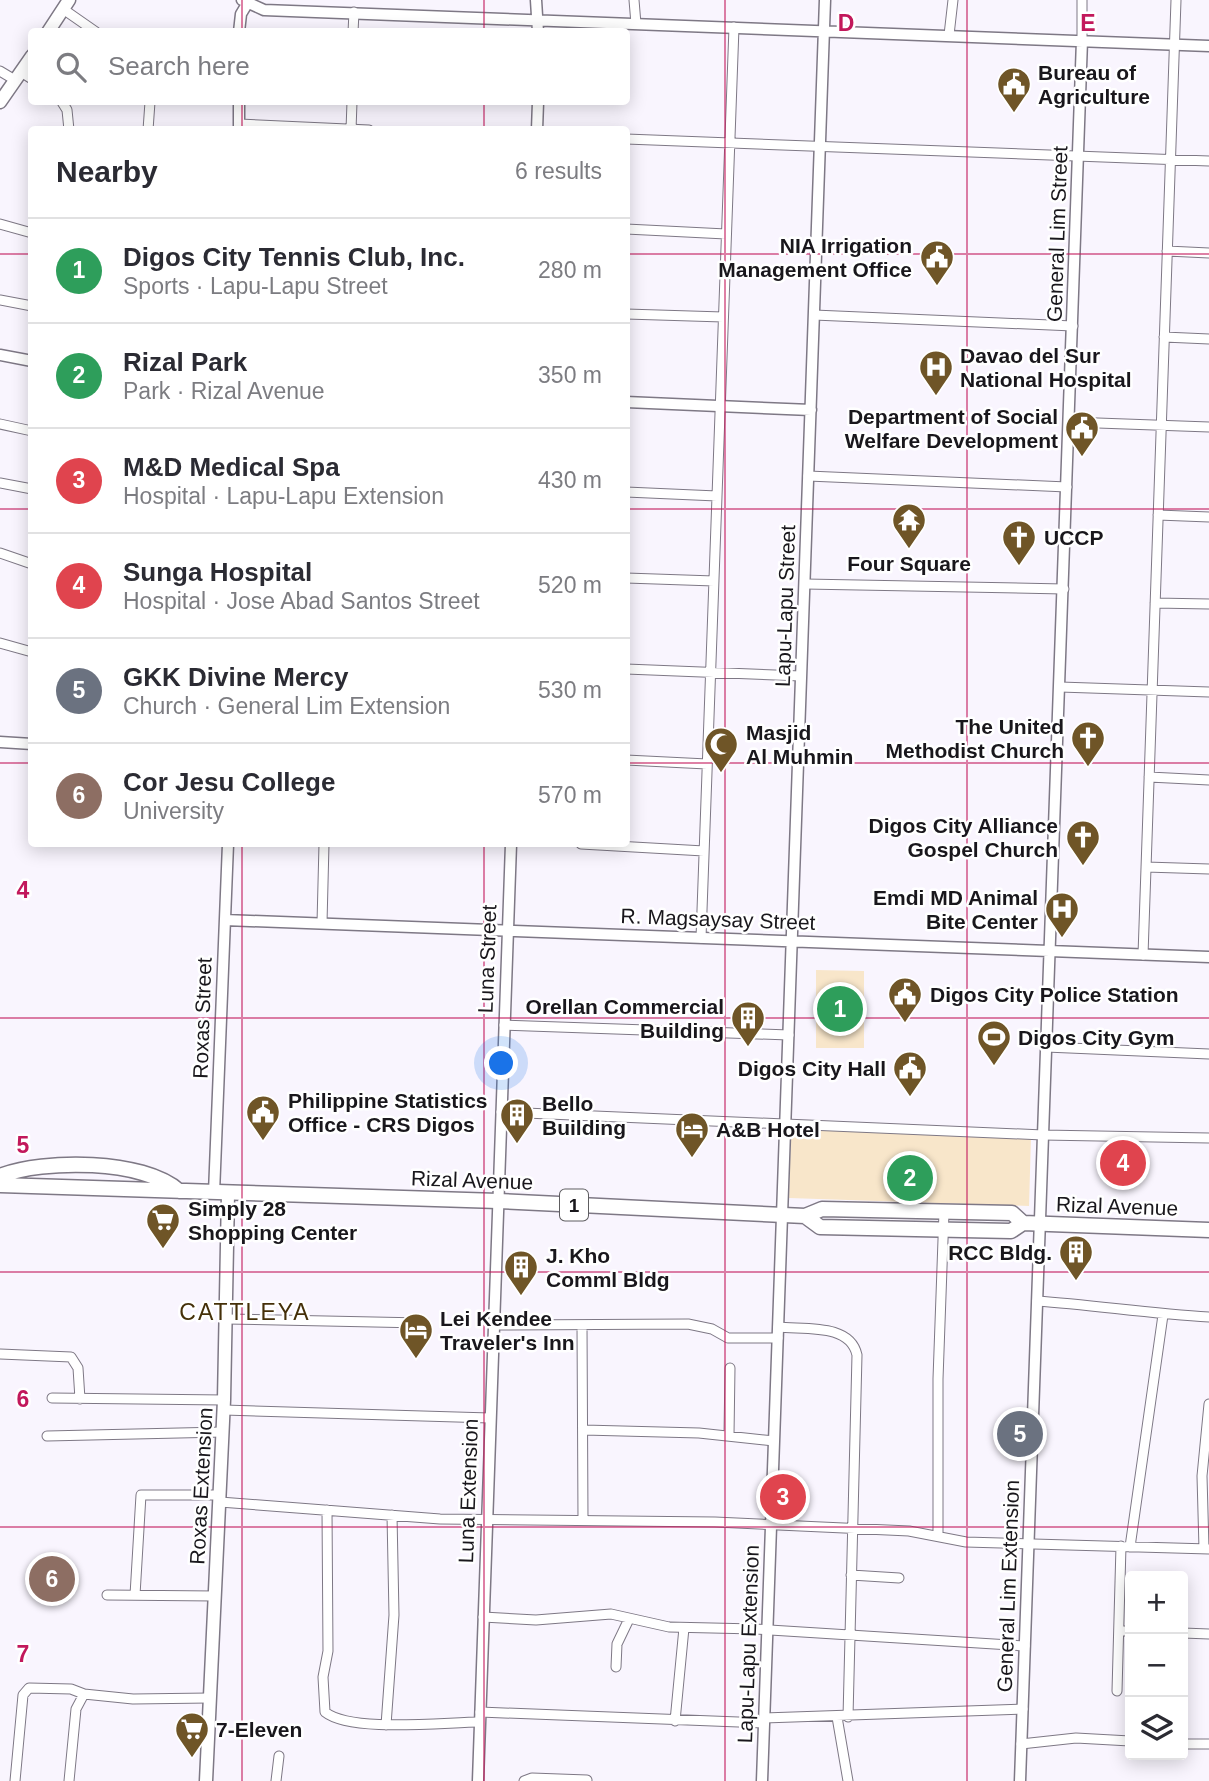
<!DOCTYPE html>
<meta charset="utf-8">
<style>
:root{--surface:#fff;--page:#f7f7f7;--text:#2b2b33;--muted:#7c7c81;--line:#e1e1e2;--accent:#6f5527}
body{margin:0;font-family:Arial,sans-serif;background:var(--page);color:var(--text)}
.controls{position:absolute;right:21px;bottom:21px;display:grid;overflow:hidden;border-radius:7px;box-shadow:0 4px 18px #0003}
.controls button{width:63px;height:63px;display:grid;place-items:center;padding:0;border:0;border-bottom:2px solid var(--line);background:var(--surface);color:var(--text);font:35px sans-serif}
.you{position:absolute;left:502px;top:1064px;width:24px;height:24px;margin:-18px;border:5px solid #fff;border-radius:50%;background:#1a73e8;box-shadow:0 0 0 10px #1a73e833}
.badge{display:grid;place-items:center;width:46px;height:46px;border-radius:50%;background:var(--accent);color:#fff;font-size:23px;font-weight:700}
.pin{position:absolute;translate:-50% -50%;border:4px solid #fff;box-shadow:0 2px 7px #0006}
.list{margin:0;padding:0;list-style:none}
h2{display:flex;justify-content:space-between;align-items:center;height:91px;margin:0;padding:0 28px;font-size:30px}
h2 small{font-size:23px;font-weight:400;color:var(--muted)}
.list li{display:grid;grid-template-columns:46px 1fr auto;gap:21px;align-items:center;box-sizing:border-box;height:105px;padding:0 28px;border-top:2px solid var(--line)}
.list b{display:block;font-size:26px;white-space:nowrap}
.list p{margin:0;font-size:23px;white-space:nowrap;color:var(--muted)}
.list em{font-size:23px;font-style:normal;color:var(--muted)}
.icon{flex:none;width:38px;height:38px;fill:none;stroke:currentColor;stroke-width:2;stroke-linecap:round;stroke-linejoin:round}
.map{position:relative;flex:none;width:1209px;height:1781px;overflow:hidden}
.search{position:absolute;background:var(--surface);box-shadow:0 4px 18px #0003;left:28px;top:28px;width:602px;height:77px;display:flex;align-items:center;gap:18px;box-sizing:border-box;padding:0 24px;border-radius:7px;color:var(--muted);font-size:26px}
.panel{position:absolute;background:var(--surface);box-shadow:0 4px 18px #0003;left:28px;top:126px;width:602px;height:721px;border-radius:7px}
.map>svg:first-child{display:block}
.green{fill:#f8e6ca}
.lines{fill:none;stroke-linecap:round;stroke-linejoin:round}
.minor-casing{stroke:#7e7885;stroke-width:11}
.tertiary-casing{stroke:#7e7885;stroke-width:13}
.secondary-casing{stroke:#7e7885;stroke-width:15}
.primary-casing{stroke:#7e7885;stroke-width:17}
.minor{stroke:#fff;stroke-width:9}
.tertiary{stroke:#fff;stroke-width:10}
.secondary{stroke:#fff;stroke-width:12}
.primary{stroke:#fff;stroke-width:14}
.grid{fill:none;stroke:#c2185b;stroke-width:2;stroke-opacity:0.55}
.labels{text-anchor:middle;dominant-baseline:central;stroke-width:5;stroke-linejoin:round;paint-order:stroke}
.shield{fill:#fff;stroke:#5e5d60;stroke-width:2}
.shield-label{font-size:19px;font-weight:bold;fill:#19171c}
.poi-label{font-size:21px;font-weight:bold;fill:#19171c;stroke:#fff;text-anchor:start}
.street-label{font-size:21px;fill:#19171c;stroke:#fff}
.neighbourhood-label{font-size:23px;letter-spacing:2px;fill:#453009;stroke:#fff}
.grid-label{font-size:23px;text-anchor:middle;font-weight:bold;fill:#c2185b;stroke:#fff;stroke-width:5;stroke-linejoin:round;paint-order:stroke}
</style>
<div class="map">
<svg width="1209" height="1781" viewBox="0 0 1209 1781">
<rect width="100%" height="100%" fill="#f9f5fe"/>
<path class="green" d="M816 970 864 971V1048H816Z
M791 1129 1031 1137 1029 1206 789 1198Z"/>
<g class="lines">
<g class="minor-casing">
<path id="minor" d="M634 0 636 24
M1082 0V40
M63 9 96 32
M353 32 354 12
M949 35 953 0
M0 71 15 80
M21 72 32 79
M62 102 67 110 69 130
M239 124 369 130
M148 130 150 102
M351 130 352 102
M626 139 1209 161
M0 224 32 233
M626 229 726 234
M1167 251 1209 253
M0 300 32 306
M626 314 723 317
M814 315 1073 326
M1164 337 1209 339
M1070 422 1209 427
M0 424 32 431
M808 476 1067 487
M0 483 32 489
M626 492 717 496
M1158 515 1209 517
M0 553 32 564
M626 578 714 581
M805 584 1064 589
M1155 603 1209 604
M0 643 32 652
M626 669 801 676
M1060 687 1209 692
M626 760 707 764
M1149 777 1209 780
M581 844 704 851
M1146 867 1209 869
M322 923 324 844
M701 938 734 27
M1143 955 1176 0
M504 1025 789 1035
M1046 1047 1209 1054
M501 1112 1043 1135 1209 1138
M1037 1301C1095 1305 1151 1314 1209 1317
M226 1319 422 1323
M493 1325 688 1324 712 1329 728 1338H778
M582 1325 583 1520
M778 1327C804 1330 850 1323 857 1355L848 1717
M0 1354 71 1357 78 1368 80 1399
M52 1398 224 1400
M224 1410 490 1418
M584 1430 699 1433 774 1441
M729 1435 730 1368
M47 1436 223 1432
M220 1502 440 1519 715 1522 909 1531 966 1542 1209 1549
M327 1510 328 1651 323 1677 325 1712C351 1733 445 1722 480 1722
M938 1535V1379L944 1212
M1130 1547 1163 1315
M1204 1549 1202 1476 1209 1404
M851 1575 899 1578
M107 1595 215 1596
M135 1595 141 1495H220
M483 1617 536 1620 611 1614 669 1627 755 1629 1025 1646
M1119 1631H1130
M1183 1633 1209 1634
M616 1667 617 1644 629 1619
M1117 1691 1121 1546
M480 1712 764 1723
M837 1717 848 1781
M764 1718 1023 1709
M675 1721 684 1628
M386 1725 394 1615 392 1515
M1021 1744 1076 1738 1130 1741
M1183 1744H1209
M15 1781 23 1695 29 1688 71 1689 84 1694 133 1699 209 1698
M69 1781 76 1709 84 1694
M276 1781 279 1756
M524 1781 532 1778 587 1780"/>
</g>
<g class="tertiary-casing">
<path id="tertiary" d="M242 0 264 10 1209 46
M536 0 538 32
M239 32 241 14 247 4
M239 102V130
M537 130 538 102
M0 355 32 361
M626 402 811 410
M0 742 32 744
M225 920 1209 957
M214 1193 228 844
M478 1781 511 844
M762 1781 825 0
M1020 1781 1082 40"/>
</g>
<g class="secondary-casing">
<path id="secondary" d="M48 32 69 0
M0 102 32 56
M206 1781 224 1400 228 1194"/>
</g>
<g class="primary-casing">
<path id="primary" d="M0 1176C44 1159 143 1159 179 1191
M0 1185 498 1201 805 1216 822 1209 1012 1213 1023 1223
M805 1216 820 1227 1011 1231 1023 1223 1209 1230"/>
</g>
<use href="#minor" class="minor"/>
<use href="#tertiary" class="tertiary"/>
<use href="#secondary" class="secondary"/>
<use href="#primary" class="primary"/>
</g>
<path class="grid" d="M242 0V32M484 0V32M725 0V1781M967 0V1781M242 102V130M484 102V130M0 254H32M626 254H1209M0 509H32M626 509H1209M0 763H32M626 763H1209M242 844V1781M484 844V1781M0 1018H1209M0 1272H1209M0 1527H1209"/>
<defs>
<g id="civic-pin" transform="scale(1.75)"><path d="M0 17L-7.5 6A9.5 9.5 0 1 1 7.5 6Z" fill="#6f5527" stroke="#fff"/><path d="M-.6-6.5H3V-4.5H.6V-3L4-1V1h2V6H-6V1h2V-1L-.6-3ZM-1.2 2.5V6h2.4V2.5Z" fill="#fff"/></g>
<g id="hospital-pin" transform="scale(1.75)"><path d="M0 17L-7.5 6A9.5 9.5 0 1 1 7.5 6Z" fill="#6f5527" stroke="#fff"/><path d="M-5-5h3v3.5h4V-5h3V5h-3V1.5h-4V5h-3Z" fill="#fff"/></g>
<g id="temple-pin" transform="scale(1.75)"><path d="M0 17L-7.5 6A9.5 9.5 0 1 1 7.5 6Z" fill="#6f5527" stroke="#fff"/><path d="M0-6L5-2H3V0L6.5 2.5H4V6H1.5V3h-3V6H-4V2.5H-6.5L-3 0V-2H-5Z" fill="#fff"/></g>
<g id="church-pin" transform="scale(1.75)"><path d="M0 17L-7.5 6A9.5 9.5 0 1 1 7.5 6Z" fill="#6f5527" stroke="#fff"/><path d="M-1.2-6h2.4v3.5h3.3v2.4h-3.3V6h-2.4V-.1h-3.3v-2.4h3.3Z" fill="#fff"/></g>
<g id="mosque-pin" transform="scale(1.75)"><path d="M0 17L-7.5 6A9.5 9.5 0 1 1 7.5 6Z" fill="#6f5527" stroke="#fff"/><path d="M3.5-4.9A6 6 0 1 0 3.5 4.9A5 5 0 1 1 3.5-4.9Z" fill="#fff"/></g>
<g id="building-pin" transform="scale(1.75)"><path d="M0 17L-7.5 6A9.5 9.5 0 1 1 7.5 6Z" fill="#6f5527" stroke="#fff"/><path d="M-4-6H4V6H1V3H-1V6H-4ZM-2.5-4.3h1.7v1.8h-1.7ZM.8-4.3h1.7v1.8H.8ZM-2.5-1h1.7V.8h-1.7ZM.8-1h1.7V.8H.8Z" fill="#fff"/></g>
<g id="stadium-pin" transform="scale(1.75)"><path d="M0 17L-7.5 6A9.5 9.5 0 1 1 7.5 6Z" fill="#6f5527" stroke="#fff"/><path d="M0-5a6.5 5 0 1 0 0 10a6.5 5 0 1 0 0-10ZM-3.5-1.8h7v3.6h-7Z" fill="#fff"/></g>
<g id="hotel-pin" transform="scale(1.75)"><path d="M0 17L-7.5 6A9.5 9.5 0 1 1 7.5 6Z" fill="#6f5527" stroke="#fff"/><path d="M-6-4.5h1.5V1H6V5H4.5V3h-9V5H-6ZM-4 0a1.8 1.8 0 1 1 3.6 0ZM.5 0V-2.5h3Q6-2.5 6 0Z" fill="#fff"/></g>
<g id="supermarket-pin" transform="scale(1.75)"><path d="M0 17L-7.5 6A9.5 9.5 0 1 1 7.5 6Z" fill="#6f5527" stroke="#fff"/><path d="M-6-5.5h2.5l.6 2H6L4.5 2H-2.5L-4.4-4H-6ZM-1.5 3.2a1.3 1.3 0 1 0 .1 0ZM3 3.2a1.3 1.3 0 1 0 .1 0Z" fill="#fff"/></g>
</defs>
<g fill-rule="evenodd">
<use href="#civic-pin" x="1014" y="84"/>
<use href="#civic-pin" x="937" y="257"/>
<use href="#hospital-pin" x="936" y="367"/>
<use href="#civic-pin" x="1082" y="428"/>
<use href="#temple-pin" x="909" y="520"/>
<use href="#church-pin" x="1019" y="537"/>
<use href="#church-pin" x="1088" y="738"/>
<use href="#mosque-pin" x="721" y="744"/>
<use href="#church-pin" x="1083" y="837"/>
<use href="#hospital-pin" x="1062" y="909"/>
<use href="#civic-pin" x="905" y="994"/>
<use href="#building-pin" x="748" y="1018"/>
<use href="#stadium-pin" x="994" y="1037"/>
<use href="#civic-pin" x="910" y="1068"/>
<use href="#civic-pin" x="263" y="1112"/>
<use href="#building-pin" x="517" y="1115"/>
<use href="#hotel-pin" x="692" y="1129"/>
<use href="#supermarket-pin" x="163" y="1220"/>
<use href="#building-pin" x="1076" y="1252"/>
<use href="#building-pin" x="521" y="1267"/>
<use href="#hotel-pin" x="416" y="1330"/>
<use href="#supermarket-pin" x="192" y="1729"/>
</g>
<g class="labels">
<rect class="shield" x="560" y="1189.5" width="28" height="31" rx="5"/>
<g class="shield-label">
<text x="574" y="1205">1</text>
</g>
<g class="poi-label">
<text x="1038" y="72">Bureau of<tspan x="1038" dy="24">Agriculture</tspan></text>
<text x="912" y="245" text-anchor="end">NIA Irrigation<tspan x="912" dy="24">Management Office</tspan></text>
<text x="960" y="355">Davao del Sur<tspan x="960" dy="24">National Hospital</tspan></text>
<text x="1058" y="416" text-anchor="end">Department of Social<tspan x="1058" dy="24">Welfare Development</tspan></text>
<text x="1044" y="537">UCCP</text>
<text x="909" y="563" text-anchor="middle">Four Square</text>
<text x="1064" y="726" text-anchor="end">The United<tspan x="1064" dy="24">Methodist Church</tspan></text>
<text x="746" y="732">Masjid<tspan x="746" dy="24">Al Muhmin</tspan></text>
<text x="1058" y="825" text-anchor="end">Digos City Alliance<tspan x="1058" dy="24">Gospel Church</tspan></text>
<text x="1038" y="897" text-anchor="end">Emdi MD Animal<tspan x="1038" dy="24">Bite Center</tspan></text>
<text x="930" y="994">Digos City Police Station</text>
<text x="724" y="1006" text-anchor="end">Orellan Commercial<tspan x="724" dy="24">Building</tspan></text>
<text x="1018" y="1037">Digos City Gym</text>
<text x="886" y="1068" text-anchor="end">Digos City Hall</text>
<text x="288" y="1100">Philippine Statistics<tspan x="288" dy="24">Office - CRS Digos</tspan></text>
<text x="542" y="1103">Bello<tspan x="542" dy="24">Building</tspan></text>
<text x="716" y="1129">A&amp;B Hotel</text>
<text x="188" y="1208">Simply 28<tspan x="188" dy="24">Shopping Center</tspan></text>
<text x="1052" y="1252" text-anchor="end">RCC Bldg.</text>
<text x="546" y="1255">J. Kho<tspan x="546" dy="24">Comml Bldg</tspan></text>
<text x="440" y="1318">Lei Kendee<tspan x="440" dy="24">Traveler's Inn</tspan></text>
<text x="216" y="1729">7-Eleven</text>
</g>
<g class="street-label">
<text transform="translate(1057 234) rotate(-88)">General Lim Street</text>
<text transform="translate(785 606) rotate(-88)">Lapu-Lapu Street</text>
<text transform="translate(718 919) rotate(2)">R. Magsaysay Street</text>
<text transform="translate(487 959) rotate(-88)">Luna Street</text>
<text transform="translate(202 1018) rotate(-88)">Roxas Street</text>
<text transform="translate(472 1180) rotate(2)">Rizal Avenue</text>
<text transform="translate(1117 1206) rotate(2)">Rizal Avenue</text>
<text transform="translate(201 1486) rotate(-87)">Roxas Extension</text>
<text transform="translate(468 1491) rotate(-88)">Luna Extension</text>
<text transform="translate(1008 1586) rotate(-88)">General Lim Extension</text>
<text transform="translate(748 1644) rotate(-88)">Lapu-Lapu Extension</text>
</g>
<g class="neighbourhood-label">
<text x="245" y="1312">CATTLEYA</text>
</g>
</g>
<g class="grid-label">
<text x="846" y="31">D</text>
<text x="1088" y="31">E</text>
<text x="23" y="898">4</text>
<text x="23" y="1153">5</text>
<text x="23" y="1407">6</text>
<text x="23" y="1662">7</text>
</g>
</svg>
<div class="controls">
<button>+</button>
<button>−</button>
<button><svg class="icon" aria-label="layers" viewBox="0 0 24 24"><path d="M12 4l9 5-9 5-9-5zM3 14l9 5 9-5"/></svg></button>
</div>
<div class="you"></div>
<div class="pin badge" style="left:840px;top:1009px;background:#2e9e5b">1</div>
<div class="pin badge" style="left:910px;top:1178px;background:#2e9e5b">2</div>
<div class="pin badge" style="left:783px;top:1497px;background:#e0444e">3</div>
<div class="pin badge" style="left:1123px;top:1163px;background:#e0444e">4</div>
<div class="pin badge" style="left:1020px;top:1434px;background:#6b7280">5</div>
<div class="pin badge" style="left:52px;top:1579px;background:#8d6e63">6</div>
<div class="search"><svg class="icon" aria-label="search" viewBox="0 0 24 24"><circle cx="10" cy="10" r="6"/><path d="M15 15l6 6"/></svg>Search here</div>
<section class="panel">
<h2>Nearby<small>6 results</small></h2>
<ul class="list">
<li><span class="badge" style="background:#2e9e5b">1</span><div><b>Digos City Tennis Club, Inc.</b><p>Sports · Lapu-Lapu Street</p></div><em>280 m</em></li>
<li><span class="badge" style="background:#2e9e5b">2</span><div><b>Rizal Park</b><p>Park · Rizal Avenue</p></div><em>350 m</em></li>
<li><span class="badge" style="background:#e0444e">3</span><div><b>M&amp;D Medical Spa</b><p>Hospital · Lapu-Lapu Extension</p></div><em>430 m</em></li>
<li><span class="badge" style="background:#e0444e">4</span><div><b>Sunga Hospital</b><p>Hospital · Jose Abad Santos Street</p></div><em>520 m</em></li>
<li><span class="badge" style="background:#6b7280">5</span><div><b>GKK Divine Mercy</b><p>Church · General Lim Extension</p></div><em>530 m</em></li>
<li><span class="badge" style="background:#8d6e63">6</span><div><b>Cor Jesu College</b><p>University</p></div><em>570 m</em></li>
</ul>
</section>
</div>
